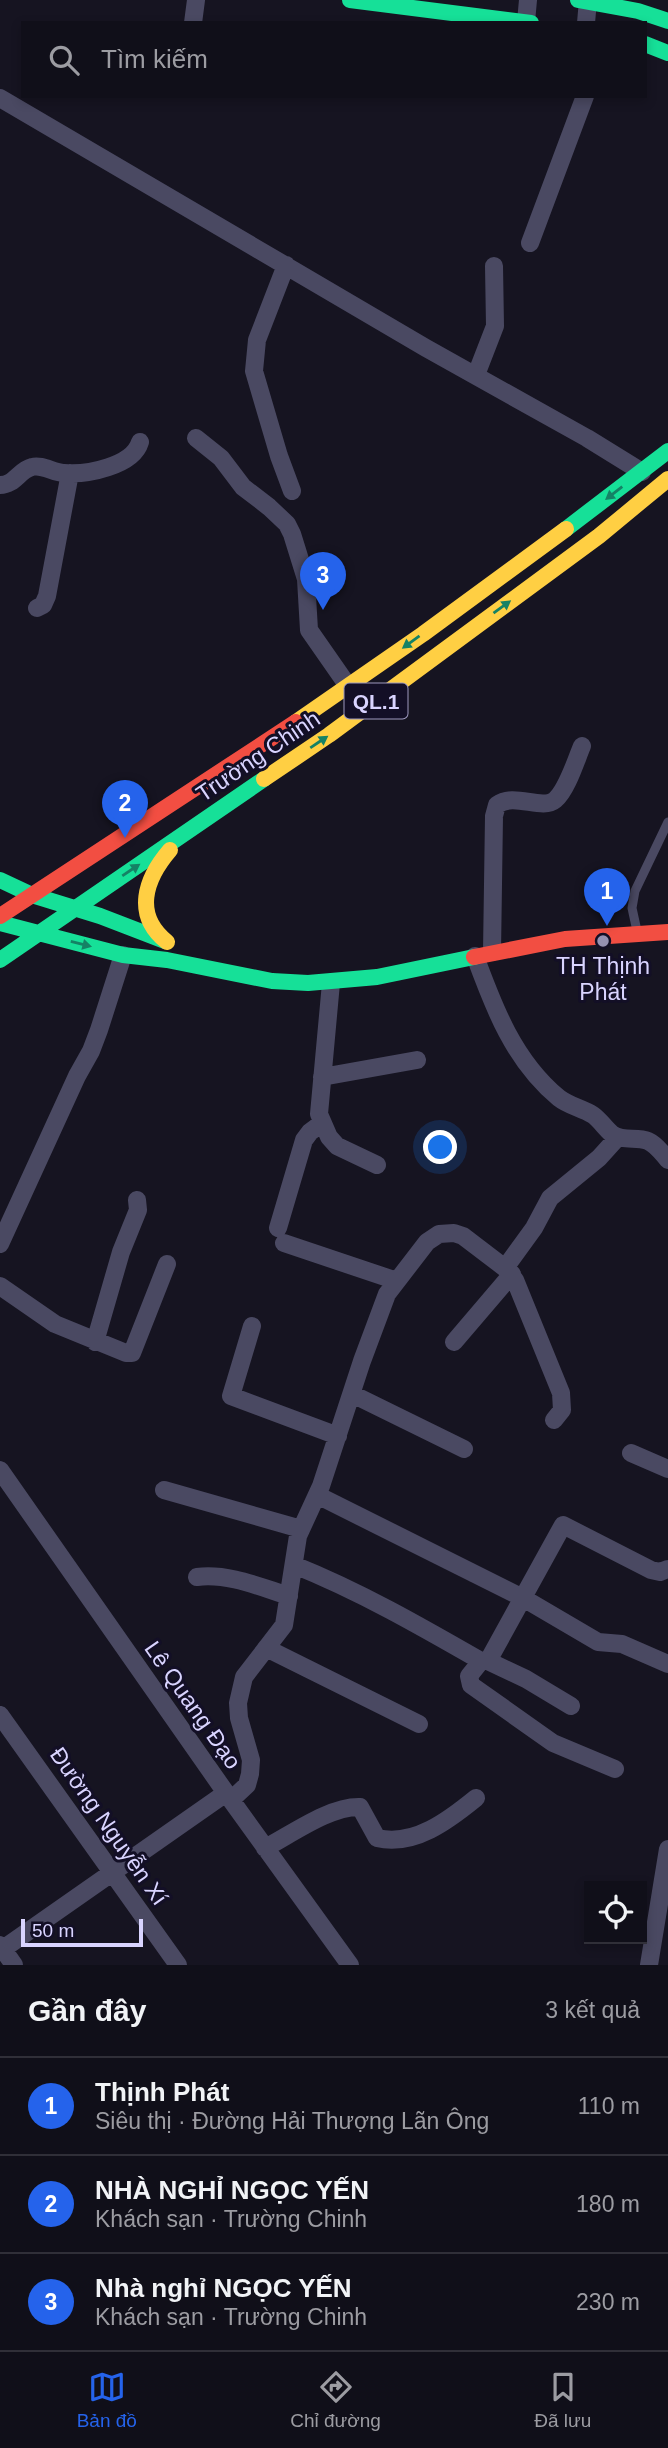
<!DOCTYPE html>
<html lang="vi">
<meta charset="utf-8">
<style>
:root{--surface:#100f19;--page:#1e1d26;--text:#f1f3f6;--muted:#9c9ca2;--line:#302f38;--accent:#2563eb}
body{margin:0;font-family:Arial,sans-serif;background:var(--page);color:var(--text)}
.controls{position:absolute;right:21px;bottom:21px;display:grid;overflow:hidden;border-radius:0px;box-shadow:0 4px 10px #0003}
.controls button{width:63px;height:63px;display:grid;place-items:center;padding:0;border:0;border-bottom:2px solid var(--line);background:var(--surface);color:var(--text);font:35px sans-serif}
.scale{position:absolute;left:21px;bottom:18px;width:122px;box-sizing:border-box;padding-left:7px;border:4px solid #d9d4ff;border-top:0;font-size:19px;line-height:24px;white-space:nowrap;color:#d9d4ff;-webkit-text-stroke:5px #130f26;paint-order:stroke}
.you{position:absolute;left:441px;top:1148px;width:24px;height:24px;margin:-18px;border:5px solid #fff;border-radius:50%;background:#1a73e8;box-shadow:0 0 0 10px #1a73e833}
.badge{display:grid;place-items:center;width:46px;height:46px;border-radius:50%;background:var(--accent);color:#fff;font-size:23px;font-weight:700}
.pin{position:absolute;translate:-50% -58px;filter:drop-shadow(0 2px 4px #0008)}
.pin::after{content:'';position:absolute;top:37px;width:24px;height:21px;background:inherit;clip-path:polygon(0 0,100% 0,50% 100%)}
.list{margin:0;padding:0;list-style:none}
h2{display:flex;justify-content:space-between;align-items:center;height:91px;margin:0;padding:0 28px;font-size:30px}
h2 small{font-size:23px;font-weight:400;color:var(--muted)}
.list li{display:grid;grid-template-columns:46px 1fr auto;gap:21px;align-items:center;box-sizing:border-box;height:98px;padding:0 28px;border-top:2px solid var(--line)}
.list b{display:block;font-size:26px;white-space:nowrap}
.list p{margin:0;font-size:23px;white-space:nowrap;color:var(--muted)}
.list em{font-size:23px;font-style:normal;color:var(--muted)}
.icon{flex:none;width:38px;height:38px;fill:none;stroke:currentColor;stroke-width:2;stroke-linecap:round;stroke-linejoin:round}
.map{position:relative;flex:none;width:668px;height:1965px;overflow:hidden}
.search{position:absolute;background:var(--surface);box-shadow:0 4px 10px #0003;left:21px;right:21px;top:21px;height:77px;display:flex;align-items:center;gap:18px;box-sizing:border-box;padding:0 24px;border-radius:0px;color:var(--muted);font-size:26px}
.sheet{height:385px;background:var(--surface)}
nav{display:flex;justify-content:space-around;align-items:center;box-sizing:border-box;height:98px;border-top:2px solid var(--line);background:var(--surface);font-size:19px;color:var(--muted)}
nav a{display:grid;justify-items:center;gap:4px}
nav .on{color:var(--accent)}
.map>svg:first-child{display:block}
.lines{fill:none;stroke-linecap:round;stroke-linejoin:round}
.lane{stroke:#4a4962;stroke-width:9}
.street{stroke:#4a4962;stroke-width:18}
.fast{stroke:#16e098;stroke-width:16}
.slow{stroke:#ffcf43;stroke-width:16}
.jam{stroke:#f24e42;stroke-width:16}
.oneway{fill:#158265}
.poi-dot{fill:#9591b1;stroke:#130f26;stroke-width:2.5}
.labels{text-anchor:middle;dominant-baseline:central;stroke-width:6;stroke-linejoin:round;paint-order:stroke}
.shield{fill:#130f26;stroke:#9e99be;stroke-width:2}
.shield-label{font-size:21px;font-weight:bold;fill:#d9d4ff}
.street-label{font-size:23px;fill:#d9d4ff;stroke:#130f26}
.poi-label{font-size:23px;fill:#d9d4ff;stroke:#130f26}
</style>
<div class="map">
<svg width="668" height="1965" viewBox="0 0 668 1965">
<rect width="100%" height="100%" fill="#161421"/>
<g class="lines">
<path class="lane" d="M637 931 632 908 635 891 668 822"/>
<path class="street" d="M526 22 528 0
M193 23 196 0
M586 23 588 0
M0 98 426 348 587 438 642 472
M530 243 585 96
M286 265 257 340 254 371 279 456 292 491
M476 375 495 326 494 266
M196 438 221 458 243 487 269 507 287 524 292 534 306 579 309 630 348 686
M0 485C15 485 19 470 32 467 42 464 54 473 64 473 87 475 133 466 140 442
M37 608 43 605 47 596 70 473
M492 952 494 816 497 805C514 792 542 811 555 800 567 790 576 760 582 746
M475 956C494 1008 514 1061 559 1098 569 1106 582 1108 593 1115 600 1120 605 1128 612 1134 623 1142 637 1136 648 1141 657 1145 662 1153 668 1160
M331 983 319 1114 329 1137 337 1146 377 1165
M322 1077 417 1060
M278 1228 304 1140 310 1132 322 1123
M284 1243 397 1281
M0 1244 77 1076 91 1051 99 1030 123 955
M505 1268 515 1280 561 1393 562 1410 554 1420
M0 1286 55 1324 126 1353H132L167 1264
M252 1326 231 1396 338 1436
M95 1342 121 1252 138 1210 137 1200
M454 1342 512 1274
M352 1394 464 1449
M631 1453 668 1469
M0 1470 226 1793 350 1965
M164 1490 301 1529
M317 1495 523 1598 598 1642 622 1644 668 1664
M294 1565C359 1591 420 1626 481 1661H488L526 1679 571 1706
M197 1577C228 1573 260 1587 289 1596
M266 1648 419 1724
M481 1661 469 1676 471 1685 553 1743 615 1769
M488 1661 563 1525 651 1570 660 1572 668 1569
M0 1715 178 1965
M231 1800 247 1785 250 1774 251 1760 239 1718 238 1703 244 1677 284 1625 298 1536 321 1486 362 1361 387 1294 427 1242 439 1234 454 1233 463 1236 505 1268 534 1228 550 1198 599 1158 618 1137
M265 1848C292 1834 330 1806 360 1807L377 1838C414 1847 449 1820 476 1798
M0 1945 14 1965
M0 1951 226 1793
M649 1965 668 1849"/>
<path class="fast" d="M350 0 531 23
M578 0 638 11 668 21
M645 44 668 53
M566 529 668 451
M0 880 32 895 100 916 165 941
M0 923 123 955 167 960 272 981 308 983 377 977 474 957
M0 960 264 779"/>
<path class="slow" d="M296 722 423 634 566 529
M264 779 329 735 599 536 668 479
M167 942C133 915 145 879 170 850"/>
<path class="jam" d="M0 916 296 722
M474 957 565 939 668 932"/>
</g>
<defs><path id="oneway-solid" d="M-6-.8H1V-3.2L6.5 0L1 3.2V.8H-6Z" transform="scale(1.75)"/></defs>
<g class="oneway">
<use href="#oneway-solid" transform="translate(614 493) rotate(142)"/>
<use href="#oneway-solid" transform="translate(502 607) rotate(-36)"/>
<use href="#oneway-solid" transform="translate(411 642) rotate(144)"/>
<use href="#oneway-solid" transform="translate(319 742) rotate(-34)"/>
<use href="#oneway-solid" transform="translate(131 870) rotate(-34)"/>
<use href="#oneway-solid" transform="translate(81 944) rotate(14)"/>
</g>
<circle class="poi-dot" cx="603" cy="941" r="7"/>
<g class="labels">
<rect class="shield" x="344.5" y="683.5" width="63" height="35" rx="5"/>
<g class="shield-label">
<text x="376" y="701">QL.1</text>
</g>
<g class="street-label">
<text transform="translate(258 756) rotate(-34)">Trường Chinh</text>
<text transform="translate(193 1705) rotate(55)">Lê Quang Đạo</text>
<text transform="translate(109 1826) rotate(55)">Đường Nguyễn Xí</text>
</g>
<g class="poi-label">
<text x="603" y="966">TH Thịnh<tspan x="603" dy="26">Phát</tspan></text>
</g>
</g>
</svg>
<div class="controls">
<button><svg class="icon" aria-label="locate" viewBox="0 0 24 24"><circle cx="12" cy="12" r="6"/><path d="M12 2v4M12 18v4M2 12h4M18 12h4"/></svg></button>
</div>
<div class="scale">50 m</div>
<div class="you"></div>
<div class="pin badge" style="left:607px;top:926px">1</div>
<div class="pin badge" style="left:125px;top:838px">2</div>
<div class="pin badge" style="left:323px;top:610px">3</div>
<div class="search"><svg class="icon" aria-label="search" viewBox="0 0 24 24"><circle cx="10" cy="10" r="6"/><path d="M15 15l6 6"/></svg>Tìm kiếm</div>
</div>
<section class="sheet">
<h2>Gần đây<small>3 kết quả</small></h2>
<ul class="list">
<li><span class="badge">1</span><div><b>Thịnh Phát</b><p>Siêu thị · Đường Hải Thượng Lãn Ông</p></div><em>110 m</em></li>
<li><span class="badge">2</span><div><b>NHÀ NGHỈ NGỌC YẾN</b><p>Khách sạn · Trường Chinh</p></div><em>180 m</em></li>
<li><span class="badge">3</span><div><b>Nhà nghỉ NGỌC YẾN</b><p>Khách sạn · Trường Chinh</p></div><em>230 m</em></li>
</ul>
</section>
<nav>
<a class="on"><svg class="icon" aria-label="map" viewBox="0 0 24 24"><path d="M3 6l6-2 6 2 6-2v14l-6 2-6-2-6 2zM9 4v14M15 6v14"/></svg>Bản đồ</a>
<a><svg class="icon" aria-label="directions" viewBox="0 0 24 24"><path d="M12 3l9 9-9 9-9-9zM9 14v-3h6M13 9l2 2-2 2"/></svg>Chỉ đường</a>
<a><svg class="icon" aria-label="saved" viewBox="0 0 24 24"><path d="M7 4h10v16l-5-4-5 4z"/></svg>Đã lưu</a>
</nav>
